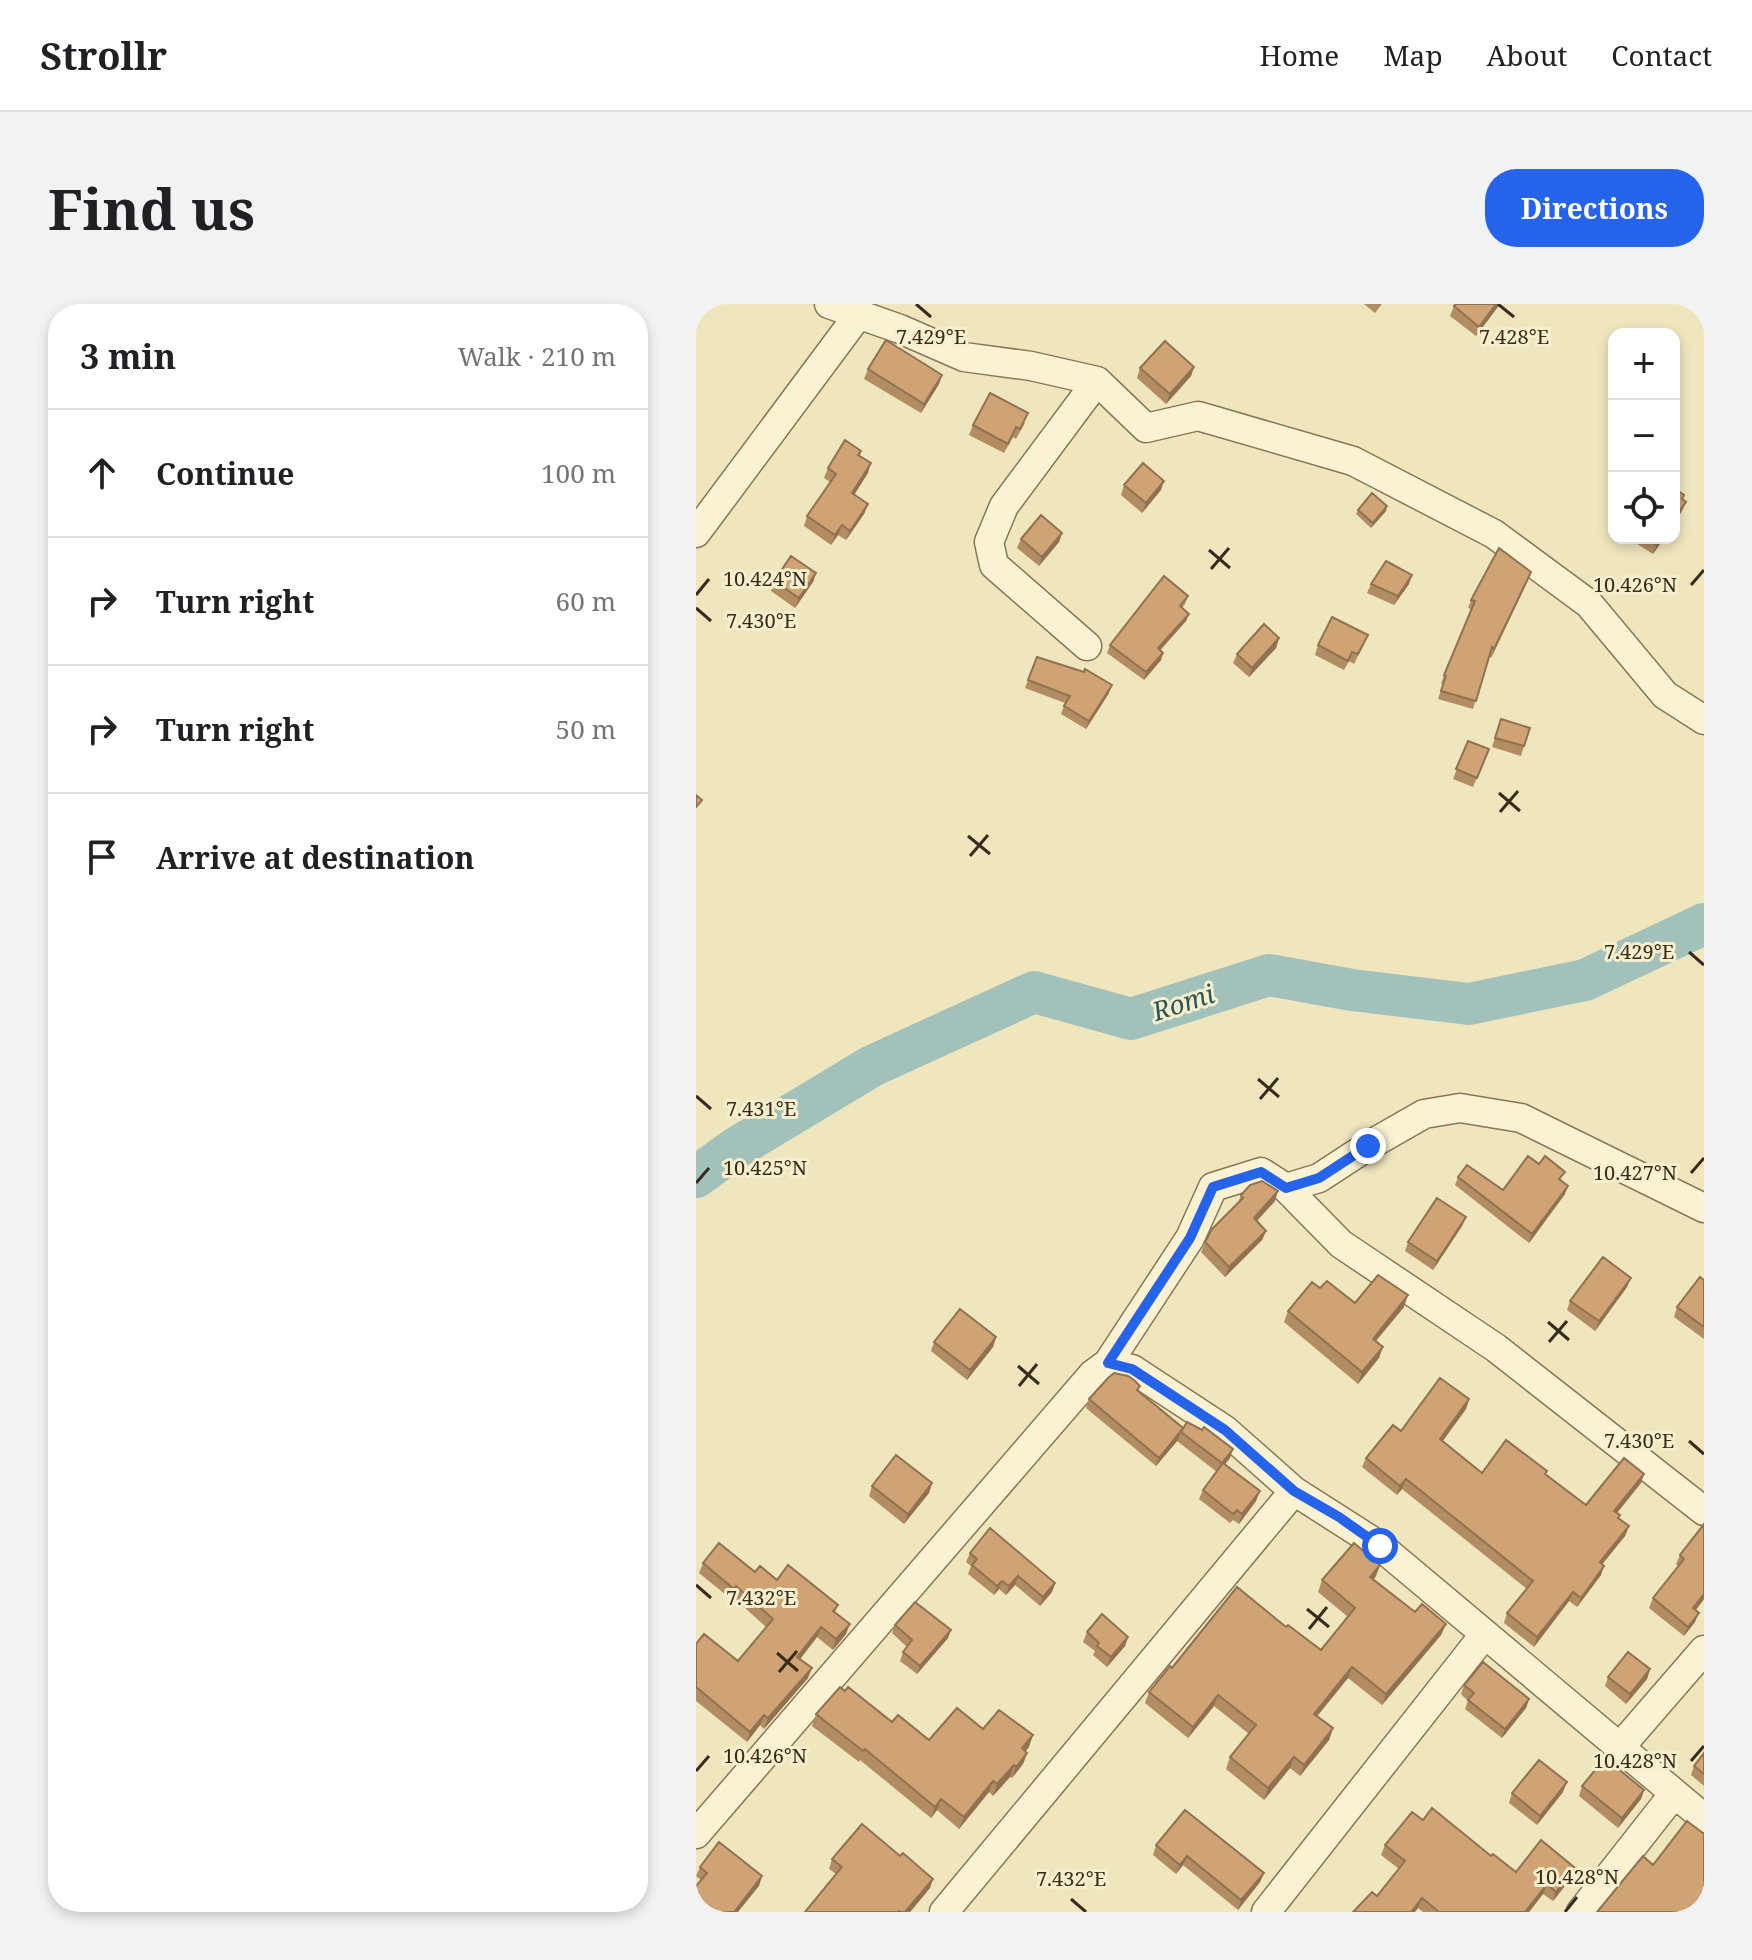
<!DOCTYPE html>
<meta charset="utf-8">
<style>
:root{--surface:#fff;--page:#f2f2f2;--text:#202124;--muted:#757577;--line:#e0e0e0;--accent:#2563eb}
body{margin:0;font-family:"Noto Serif",serif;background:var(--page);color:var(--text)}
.controls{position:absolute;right:24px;top:24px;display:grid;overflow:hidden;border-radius:16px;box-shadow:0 4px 12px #0003}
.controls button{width:72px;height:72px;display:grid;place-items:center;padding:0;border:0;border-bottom:2px solid var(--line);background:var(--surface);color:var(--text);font:40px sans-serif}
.stop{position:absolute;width:24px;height:24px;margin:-18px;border:6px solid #2563eb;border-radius:50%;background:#fff}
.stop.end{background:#2563eb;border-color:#fff;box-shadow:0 2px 8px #0008}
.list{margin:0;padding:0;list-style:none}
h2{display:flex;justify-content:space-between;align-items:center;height:104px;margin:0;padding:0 32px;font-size:34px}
h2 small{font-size:26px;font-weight:400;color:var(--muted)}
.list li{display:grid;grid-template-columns:52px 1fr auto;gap:24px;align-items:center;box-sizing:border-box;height:128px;padding:0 32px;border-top:2px solid var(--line)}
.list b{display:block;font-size:30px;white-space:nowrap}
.list em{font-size:26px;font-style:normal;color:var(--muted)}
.icon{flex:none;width:44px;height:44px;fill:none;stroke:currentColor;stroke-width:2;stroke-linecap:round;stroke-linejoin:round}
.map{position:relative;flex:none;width:1008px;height:1608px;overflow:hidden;border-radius:32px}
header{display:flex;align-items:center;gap:48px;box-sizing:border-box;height:112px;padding:0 40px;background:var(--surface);border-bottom:2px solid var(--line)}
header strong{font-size:38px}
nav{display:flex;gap:44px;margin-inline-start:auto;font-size:28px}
.intro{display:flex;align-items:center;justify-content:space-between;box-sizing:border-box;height:192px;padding:0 48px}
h1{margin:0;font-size:56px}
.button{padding:20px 36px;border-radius:32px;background:var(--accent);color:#fff;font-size:28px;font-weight:700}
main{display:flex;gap:48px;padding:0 48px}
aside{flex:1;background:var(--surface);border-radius:32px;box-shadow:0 4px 12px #0003}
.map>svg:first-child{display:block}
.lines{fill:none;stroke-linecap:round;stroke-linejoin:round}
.river{stroke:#a2c1bb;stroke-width:42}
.minor-casing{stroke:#887656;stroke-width:31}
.minor{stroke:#faf2d2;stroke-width:28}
.wall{fill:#b28c63}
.shaded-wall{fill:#917250}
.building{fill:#cfa373;stroke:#917250;stroke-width:2}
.route{stroke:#2563eb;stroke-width:10}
.ticks{fill:none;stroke:#372c1c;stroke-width:3}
.labels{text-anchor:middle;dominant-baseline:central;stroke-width:6;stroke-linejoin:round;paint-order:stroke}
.water-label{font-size:26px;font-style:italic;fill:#2a5557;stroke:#f6efce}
.ticks-label{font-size:20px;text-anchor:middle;fill:#372c1c;stroke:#f6efce;stroke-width:6;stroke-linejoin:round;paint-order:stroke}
</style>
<header>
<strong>Strollr</strong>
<nav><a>Home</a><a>Map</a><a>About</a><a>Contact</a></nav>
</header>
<div class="intro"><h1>Find us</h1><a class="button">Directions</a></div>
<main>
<aside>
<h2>3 min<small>Walk · 210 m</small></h2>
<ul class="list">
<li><svg class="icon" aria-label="ahead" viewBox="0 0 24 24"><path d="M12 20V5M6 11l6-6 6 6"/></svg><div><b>Continue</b></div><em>100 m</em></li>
<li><svg class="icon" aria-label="right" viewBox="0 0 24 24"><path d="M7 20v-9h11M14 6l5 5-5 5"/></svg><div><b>Turn right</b></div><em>60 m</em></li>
<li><svg class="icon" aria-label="right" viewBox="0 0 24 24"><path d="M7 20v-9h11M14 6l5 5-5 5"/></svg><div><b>Turn right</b></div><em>50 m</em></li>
<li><svg class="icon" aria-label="arrive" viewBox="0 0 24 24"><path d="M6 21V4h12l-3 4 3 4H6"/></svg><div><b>Arrive at destination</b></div></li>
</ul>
</aside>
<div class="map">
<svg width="1008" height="1608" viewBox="0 0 1008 1608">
<rect width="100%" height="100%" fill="#efe6be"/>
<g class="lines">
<path class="river" d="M0 873 40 844 176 762 338 688 435 715 573 671 656 686 773 700 889 676 1008 620"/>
<g class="minor-casing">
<path id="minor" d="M133 0 204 25 268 53 335 62 401 77 450 124 502 112 657 157 798 230 893 300 969 391 1008 416
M0 229 163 10
M391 342 298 261 293 238 308 202 401 77
M590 884 623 874 672 842 728 810 764 804 825 814 1008 904
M412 1059 436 1065 529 1126 598 1187 684 1242 1008 1514
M924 1443 1008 1346
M0 1530 397 1070 412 1059 494 934 517 883 565 868 590 884 645 940 800 1044 1008 1207
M248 1608 598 1187
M570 1608 788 1331
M885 1608 977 1491"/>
</g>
<use href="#minor" class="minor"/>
</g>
<path class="wall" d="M668 0H686L679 9Z
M804 0 780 32 754 12 758 2Z
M498 63 495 72 470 100 441 74 444 64Z
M172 65 246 71 243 80 225 109 168 75Z
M329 119 320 135 317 133 308 149 273 131 277 121Z
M165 147 164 152 172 169 158 191 172 200 168 210 150 236 142 231 135 241 108 222 111 212 134 178 128 174 132 164Z
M428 181 465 186 446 209 425 191Z
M662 206 690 207 675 224 660 210Z
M366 229 363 238 343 262 321 244 325 235Z
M935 234H968L957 250 935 236Z
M120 269 117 278 99 304 75 287 78 277Z
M832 276 795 354 793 352 777 405 742 395 747 380H745L748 371 775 305 772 304 775 296Z
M675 280H713L698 301 671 289Z
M492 292 489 300 486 304 493 310 490 317 464 346 465 356 448 376 411 349 414 341Z
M583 334 580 344 553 373 537 359 541 350Z
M668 340 658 360 653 357 648 366 619 351 622 341Z
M341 353 413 389 390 425 365 410 369 399 329 384Z
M805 415 828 442 825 452 796 443Z
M772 437 793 445 777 483 757 475Z
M762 873 807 886 869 890 833 939 759 881Z
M545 891 579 897 561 917 570 927 566 936 529 973 505 948 509 938 542 899Z
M770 913 766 922 737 966 709 947 712 938Z
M1008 976V1035L978 1013 981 1003Z
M931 983 899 1027 871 1006 874 997Z
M624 984 659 999 708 1003 680 1037 683 1054 662 1080 588 1018 592 1007Z
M300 1033 297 1043 271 1076 235 1047 238 1038Z
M444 1082 442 1088 487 1124 534 1154 529 1160 560 1197 543 1220 537 1216 534 1219 503 1195 507 1186 521 1168 481 1137 482 1136 460 1162 390 1104 393 1095Z
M773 1095 770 1105 746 1137 786 1169 850 1171 890 1201 945 1179 921 1209 923 1214 933 1222 929 1232 906 1260 905 1271 881 1303 873 1297 838 1343 808 1319 811 1309 831 1285 706 1185 701 1191 666 1163 670 1154 705 1127Z
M236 1179 233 1189 208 1220 173 1192 176 1182Z
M1008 1220V1295L1000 1306 999 1318 988 1332 953 1304 957 1294 982 1262 980 1260 984 1251Z
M274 1249 359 1279 356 1288 344 1302 319 1281 310 1291 303 1285 298 1291 272 1270 275 1262 270 1258Z
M7 1259 59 1268 142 1301 139 1309 150 1330 137 1346 121 1333 104 1355 112 1374 68 1425 64 1421 51 1438 0 1397V1340L42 1357 70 1323 37 1293 35 1295 3 1269Z
M680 1272 678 1275 719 1308 750 1320 745 1331 686 1401 652 1374 621 1412 637 1424 633 1436 604 1472 594 1464 568 1496 530 1465 534 1453 553 1430 518 1402 492 1434 449 1399 453 1388 476 1364 590 1323 625 1346 652 1313 622 1288 626 1276Z
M199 1321 252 1334 221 1370 204 1357 207 1348 211 1343 196 1329Z
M391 1328 432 1333 429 1342 411 1363 397 1351 399 1347 387 1338Z
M954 1365 951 1375 930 1400 909 1382 912 1373Z
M768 1381 833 1395 830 1404 806 1434 769 1405 772 1397 765 1390Z
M120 1410 196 1418 233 1436 287 1425 333 1443 329 1447 331 1449 327 1460 316 1474 314 1473 297 1492 293 1488 263 1525 241 1506 235 1514 164 1456 163 1458 116 1422Z
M1008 1449V1482L995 1471 998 1462Z
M886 1482 948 1486 945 1495 922 1524 883 1492Z
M867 1488 841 1521 813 1499 816 1489Z
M727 1516 795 1552 820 1568 876 1573 857 1597 847 1590 833 1608H727L722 1604 681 1592 703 1565 685 1551 689 1541Z
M460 1541 568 1569 564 1578 542 1606 487 1561 480 1570 457 1551Z
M136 1555 234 1584 214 1608H109L140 1570 133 1565Z
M4 1563 63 1582 5 1576 0 1572Z"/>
<path class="shaded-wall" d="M800 0H804L780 32 783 23Z
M498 63 495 72 470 100 474 90Z
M246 71 243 80 225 109 228 100Z
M175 159 172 169 153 199 156 189Z
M468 177 465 186 446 209 450 199Z
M990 198 986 207 978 220V215Z
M172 200 168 210 150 236 154 227Z
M691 202 690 207 675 224 677 219Z
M146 221 142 231 135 241 139 231Z
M366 229 363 238 343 262 346 253Z
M965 234H968L957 250 961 241Z
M835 268 832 276 795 354 798 345Z
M120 269 117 278 99 304 103 294Z
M716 271 713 280 698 301 702 292Z
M493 310 490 317 459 352 462 344Z
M583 334 580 344 553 373 556 364Z
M467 349 465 356 448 376 450 368Z
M416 381 413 389 390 425 393 417Z
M872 882 869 890 833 939 836 930Z
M582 887 579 897 554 924 558 914Z
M770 913 766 922 737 966 741 957Z
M570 927 566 936 529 973 533 963Z
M935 974 931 983 899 1027 903 1017Z
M712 991 708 1003 672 1046 677 1035Z
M300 1033 297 1043 271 1076 274 1066Z
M687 1043 683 1054 662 1080 666 1068Z
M773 1095 770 1105 741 1145 744 1135Z
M485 1128 482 1136 460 1162 463 1154Z
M537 1145 534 1154 522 1169 526 1159Z
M948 1170 945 1179 915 1216 918 1207Z
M710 1175 706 1185 701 1191 704 1182Z
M236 1179 233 1189 208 1220 212 1210Z
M564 1187 560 1197 543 1220 546 1210Z
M933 1222 929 1232 900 1268 904 1258Z
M684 1261 680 1272 670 1284 674 1273Z
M908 1262 905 1271 881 1303 885 1294Z
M322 1272 319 1281 310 1291 313 1282Z
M306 1277 303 1285 298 1291 301 1282Z
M359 1279 356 1288 344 1302 347 1293Z
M877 1288 873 1297 838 1343 841 1333Z
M1008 1290V1295L994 1313 997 1304Z
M1003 1309 999 1318 988 1332 992 1323Z
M154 1320 150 1330 137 1346 140 1335Z
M750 1320 745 1331 686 1401 690 1390Z
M125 1323 121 1333 98 1363 101 1353Z
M255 1326 252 1334 221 1370 224 1362Z
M432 1333 429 1342 411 1363 415 1353Z
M656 1363 652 1374 614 1421 618 1410Z
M116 1364 112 1374 68 1425 72 1414Z
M954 1365 951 1375 930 1400 934 1390Z
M522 1391 518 1402 492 1434 497 1423Z
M833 1395 830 1404 806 1434 809 1425Z
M68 1411 64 1421 51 1438 54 1428Z
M637 1424 633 1436 604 1472 608 1461Z
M337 1431 333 1443 322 1456 326 1444Z
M331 1449 327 1460 316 1474 320 1463Z
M598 1453 594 1464 568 1496 572 1484Z
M318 1461 314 1473 297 1492 301 1480Z
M297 1477 293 1488 263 1525 268 1513Z
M871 1478 867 1488 841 1521 844 1512Z
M948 1486 945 1495 922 1524 926 1514Z
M245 1495 241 1506 235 1514 239 1503Z
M491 1552 487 1561 480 1570 484 1561Z
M879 1564 876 1573 857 1597 860 1588Z
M568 1569 564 1578 542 1606 545 1596Z
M66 1572 63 1582 42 1608H38Z
M237 1575 234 1584 214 1608H209Z
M851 1580 847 1590 833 1608H829Z
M726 1594 722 1604 719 1608H715Z"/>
<path class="building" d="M760 0H800L783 23 758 2Z
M190 36 246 71 228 100 172 65Z
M469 37 498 63 474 90 444 64Z
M294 89 332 109 324 125 320 123 312 140 277 121Z
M149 136 165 147 162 151 175 159 156 189 172 200 154 227 146 221 139 231 111 212 140 170 132 164Z
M447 159 468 177 450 199 428 181Z
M978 184 988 191 986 195 990 198 978 215Z
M676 189 691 202 677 219 662 206Z
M345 211 366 229 346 253 325 235Z
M950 234H965L961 241Z
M803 244 835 268 798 345 796 343 780 397 745 387 750 372 748 371 779 297 775 296Z
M95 252 120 269 103 294 78 277Z
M690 257 716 271 702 292 675 280Z
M468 272 492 292 484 302 493 310 462 344 467 349 450 368 414 341Z
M636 313 672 331 662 350 656 348 652 357 622 341Z
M568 320 583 334 556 364 541 350Z
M341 353 388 368 389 365 416 381 393 417 368 402 374 392 332 376Z
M805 415 834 424 828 442 799 434Z
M772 437 793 445 781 474 760 465Z
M0 491 6 496 0 503Z
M832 852 843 860 849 852 869 868 863 875 872 882 836 930 762 873 771 861 807 886Z
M566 877 582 887 558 914 570 927 533 963 509 938 516 925 547 894 545 891 554 881Z
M741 894 770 913 741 957 712 938Z
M907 953 935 974 903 1017 874 997Z
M682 971 712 991 677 1035 687 1043 666 1068 592 1007 616 978 624 984 631 977 659 999Z
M1004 973 1008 976V1023L981 1003Z
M264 1005 300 1033 274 1066 238 1038Z
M418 1069 432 1072 438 1076 444 1082 441 1086 487 1124 463 1154 393 1095 412 1074Z
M744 1074 773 1095 744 1135 786 1169 810 1136 851 1167 849 1170 890 1201 928 1154 948 1170 918 1207 924 1211 922 1214 933 1222 904 1258 908 1262 885 1294 877 1288 841 1333 811 1309 837 1277 710 1175 704 1182 670 1154 697 1121 705 1127Z
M491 1118 506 1126 508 1123 537 1145 526 1159 485 1128Z
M200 1151 236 1179 212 1210 176 1182Z
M527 1159 564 1187 546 1210 541 1206 537 1210 507 1186Z
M1008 1220V1290L997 1304 1003 1309 992 1323 957 1294 988 1255 984 1251Z
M294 1224 359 1279 347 1293 322 1272 313 1282 306 1277 301 1282 276 1261 281 1255 274 1249Z
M23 1239 59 1268 64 1262 81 1276 92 1261 142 1301 137 1307 154 1320 140 1335 125 1323 101 1353 116 1364 72 1414 68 1411 54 1428 0 1383V1340L8 1330 42 1357 77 1315 40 1282 38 1285 7 1259Z
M658 1239 684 1261 674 1273 719 1308 726 1300 750 1320 690 1390 656 1363 618 1410 637 1424 608 1461 598 1453 572 1484 534 1453 560 1421 522 1391 497 1423 453 1388 474 1362 476 1364 541 1283 590 1323 592 1321 625 1346 659 1304 626 1276Z
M219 1298 255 1326 224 1362 207 1348 216 1336 199 1321Z
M406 1310 432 1333 415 1353 401 1342 403 1339 391 1328Z
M932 1348 954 1365 934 1390 912 1373Z
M787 1358 833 1395 809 1425 772 1396 778 1389 768 1381Z
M144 1383 149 1387 152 1383 196 1418 202 1411 233 1436 261 1404 287 1425 303 1406 337 1431 326 1444 331 1449 320 1463 318 1461 301 1480 297 1477 268 1513 245 1495 239 1503 169 1445 167 1447 120 1410Z
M1008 1449V1470L998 1462Z
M909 1454 948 1486 926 1514 886 1482Z
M843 1456 871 1478 844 1512 816 1489Z
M736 1504 795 1552 797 1550 820 1568 845 1536 879 1564 860 1588 851 1580 829 1608H743L726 1594 715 1608H657L676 1588 681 1592 709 1557 689 1541 716 1508 727 1516Z
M489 1506 568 1569 545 1596 491 1552 484 1561 460 1541Z
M991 1517 1008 1530V1608H901L947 1552 957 1561Z
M166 1520 204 1552 207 1549 237 1575 209 1608H205L203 1607 202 1608H109L146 1563 136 1555Z
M23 1538 66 1572 38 1608H0V1582L11 1569 4 1563Z"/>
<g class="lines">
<path class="route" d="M672 842 623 874 590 884 565 868 517 883 494 934 412 1059 436 1065 529 1126 598 1187 643 1213 684 1242"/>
</g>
<path class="ticks" d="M220 0 235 13M802 0 818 13M513 246 534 264M515 265 533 244M995 281 1008 266M0 291 13 275M0 304 15 317M803 489 824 507M804 508 822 487M272 532 294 550M274 552 292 531M993 648 1008 661M562 775 583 793M0 792 15 805M564 795 582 774M995 869 1008 854M0 879 13 864M852 1018 873 1036M853 1038 871 1017M322 1062 343 1080M323 1082 341 1060M993 1137 1008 1150M0 1281 15 1294M611 1305 633 1323M613 1325 631 1303M81 1349 102 1367M83 1368 101 1347M995 1457 1008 1442M0 1467 13 1452M375 1595 390 1608M869 1608 881 1593"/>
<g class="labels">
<g class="water-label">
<text transform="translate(487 698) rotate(-18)">Romi</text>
</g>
</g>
<g class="ticks-label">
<text x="818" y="40">7.428°E</text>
<text x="235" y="40">7.429°E</text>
<text x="69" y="282">10.424°N</text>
<text x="939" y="288">10.426°N</text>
<text x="65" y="324">7.430°E</text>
<text x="943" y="655">7.429°E</text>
<text x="65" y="812">7.431°E</text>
<text x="69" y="871">10.425°N</text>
<text x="939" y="876">10.427°N</text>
<text x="943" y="1144">7.430°E</text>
<text x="65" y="1301">7.432°E</text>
<text x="69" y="1459">10.426°N</text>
<text x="939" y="1464">10.428°N</text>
<text x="881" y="1580">10.428°N</text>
<text x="375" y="1582">7.432°E</text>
</g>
</svg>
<div class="controls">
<button>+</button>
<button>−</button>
<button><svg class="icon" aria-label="locate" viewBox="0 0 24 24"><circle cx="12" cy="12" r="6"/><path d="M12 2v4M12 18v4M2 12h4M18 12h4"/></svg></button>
</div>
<div class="stop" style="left:684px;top:1242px"></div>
<div class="stop end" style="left:672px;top:842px"></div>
</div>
</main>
